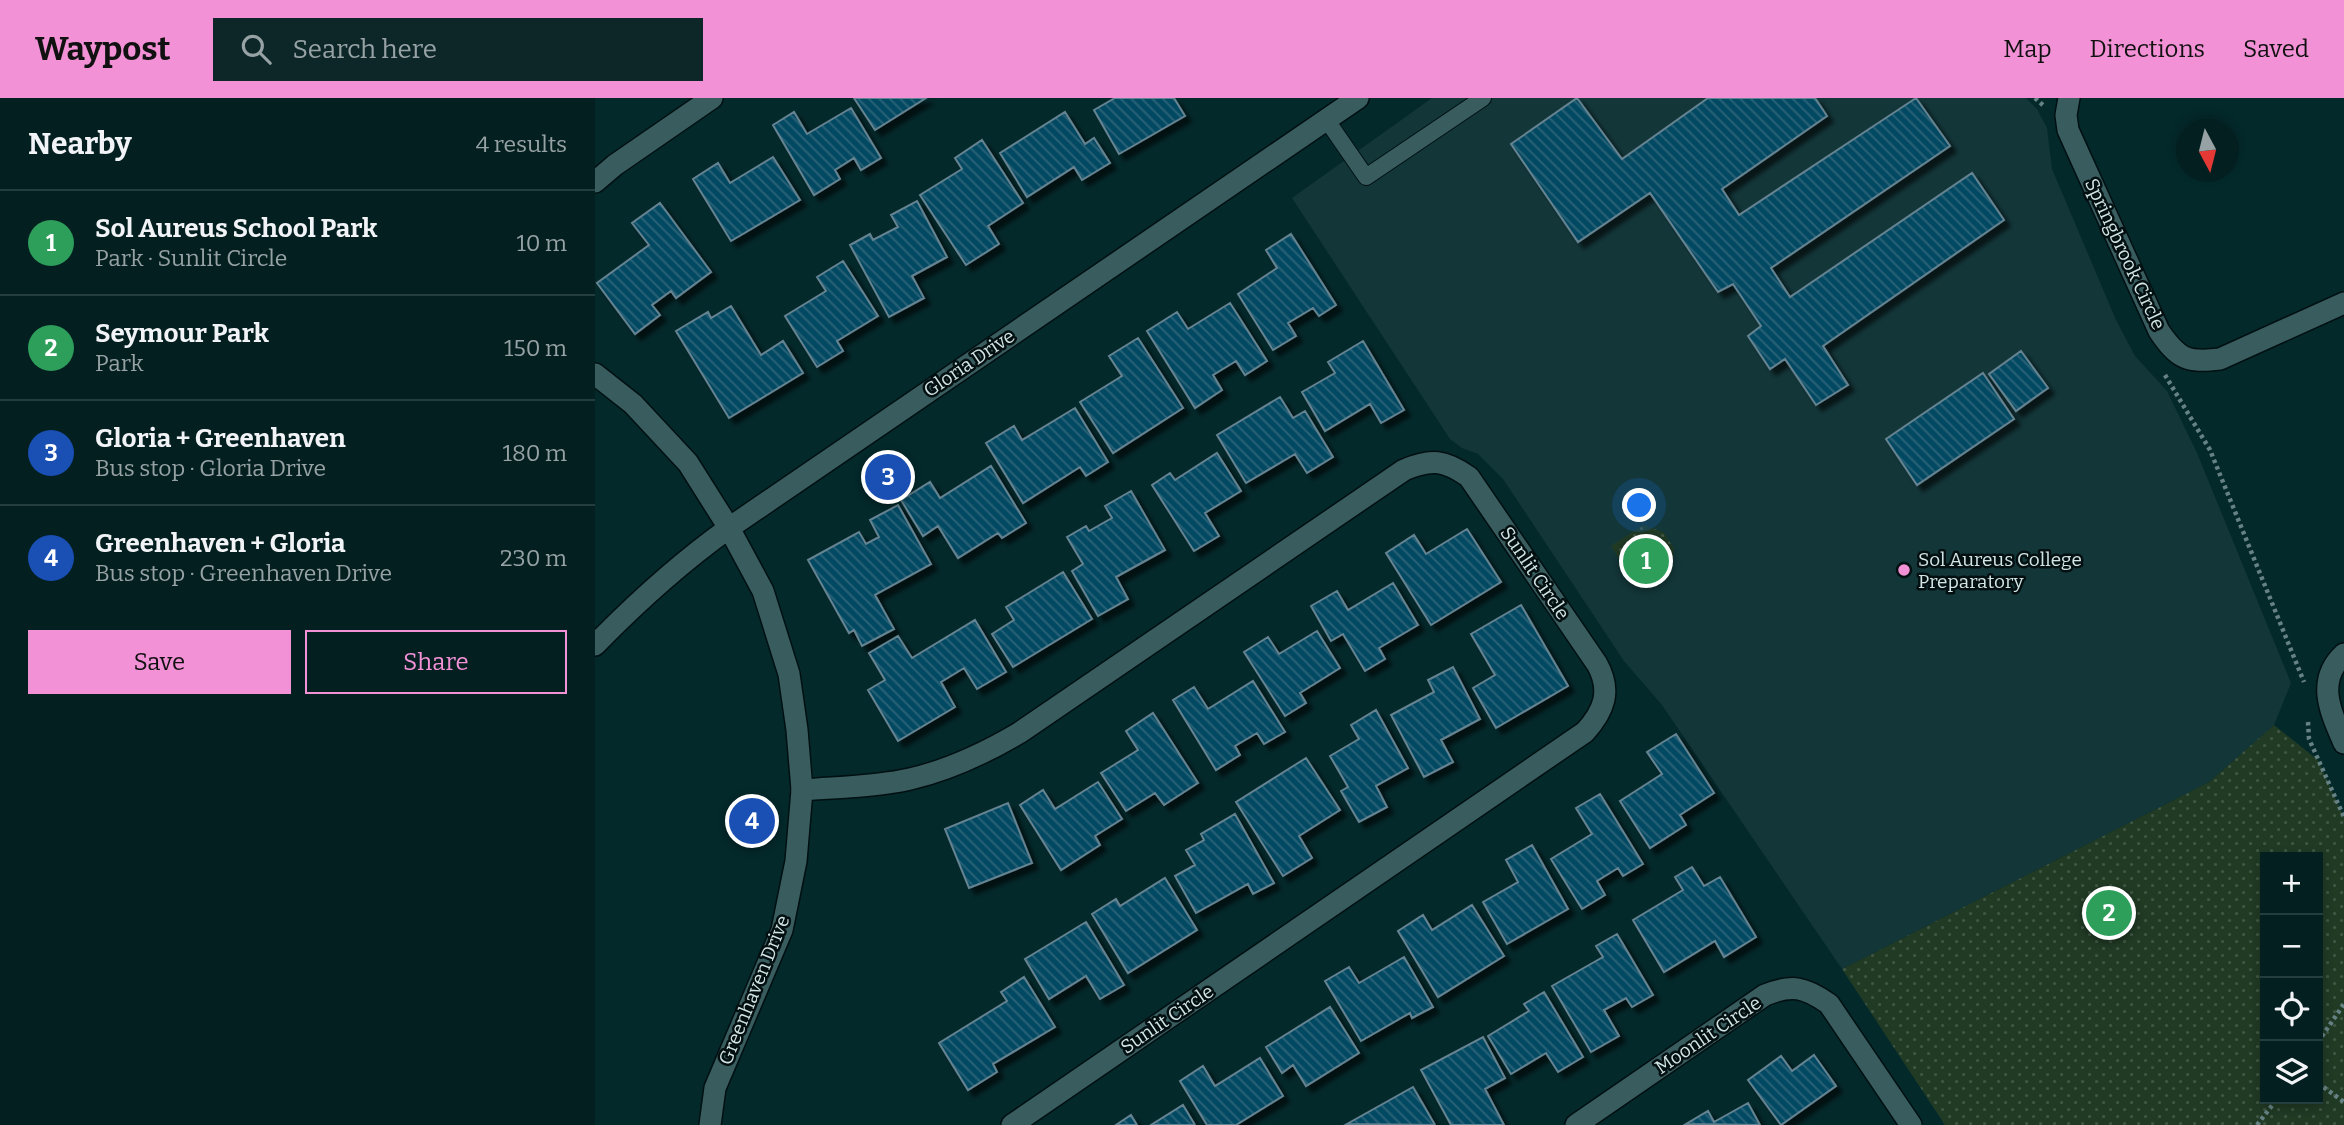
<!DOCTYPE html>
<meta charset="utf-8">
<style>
:root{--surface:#031f20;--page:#0d2729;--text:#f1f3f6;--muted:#97a2a5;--line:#243d3e;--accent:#f291d6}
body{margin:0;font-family:Bitter,serif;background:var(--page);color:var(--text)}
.controls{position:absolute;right:21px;bottom:21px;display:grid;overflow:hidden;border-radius:0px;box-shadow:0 4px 10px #0003}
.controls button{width:63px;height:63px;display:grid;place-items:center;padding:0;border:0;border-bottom:2px solid var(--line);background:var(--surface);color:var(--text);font:35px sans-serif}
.compass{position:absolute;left:1581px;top:21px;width:63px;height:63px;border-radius:50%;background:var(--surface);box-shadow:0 4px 10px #0003;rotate:173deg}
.you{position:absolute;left:1045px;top:408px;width:24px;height:24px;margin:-18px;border:5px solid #fff;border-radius:50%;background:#1a73e8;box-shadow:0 0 0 10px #1a73e833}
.badge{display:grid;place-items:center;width:46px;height:46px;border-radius:50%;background:var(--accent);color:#fff;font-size:23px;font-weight:700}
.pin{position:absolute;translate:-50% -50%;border:4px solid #fff;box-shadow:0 2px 7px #0006}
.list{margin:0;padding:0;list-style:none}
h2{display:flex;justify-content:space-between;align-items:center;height:91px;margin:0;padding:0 28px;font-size:30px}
h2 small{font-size:23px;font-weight:400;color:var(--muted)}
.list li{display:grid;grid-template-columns:46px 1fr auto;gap:21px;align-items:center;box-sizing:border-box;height:105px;padding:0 28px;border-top:2px solid var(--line)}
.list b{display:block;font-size:26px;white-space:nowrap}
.list p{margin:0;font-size:23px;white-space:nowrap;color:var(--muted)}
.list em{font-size:23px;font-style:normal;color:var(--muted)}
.actions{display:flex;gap:14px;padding:21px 28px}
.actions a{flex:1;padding:16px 0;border:2px solid var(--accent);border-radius:0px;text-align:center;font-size:24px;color:var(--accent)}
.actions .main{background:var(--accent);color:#111}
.icon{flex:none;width:38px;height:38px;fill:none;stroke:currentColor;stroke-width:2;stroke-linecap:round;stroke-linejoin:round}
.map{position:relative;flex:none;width:1749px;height:1027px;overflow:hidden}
header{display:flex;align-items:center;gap:42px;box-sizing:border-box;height:98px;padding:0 35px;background:var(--accent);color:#111}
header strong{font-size:33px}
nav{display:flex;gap:38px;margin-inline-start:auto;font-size:24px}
.search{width:490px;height:63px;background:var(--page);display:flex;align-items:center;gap:18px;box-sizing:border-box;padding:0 24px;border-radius:0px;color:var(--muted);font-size:26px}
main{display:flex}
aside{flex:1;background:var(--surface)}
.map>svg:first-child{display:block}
.built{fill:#133639}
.grass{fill:url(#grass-dots);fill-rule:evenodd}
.building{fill:url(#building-back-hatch);stroke:#658391;stroke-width:2;filter:url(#shadow)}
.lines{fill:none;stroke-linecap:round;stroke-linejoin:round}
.service-casing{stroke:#001012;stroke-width:18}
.minor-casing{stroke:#001012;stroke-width:24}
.tertiary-casing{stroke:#001012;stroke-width:24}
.path{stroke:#668284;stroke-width:4.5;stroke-dasharray:3.5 3.5;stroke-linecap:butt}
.service{stroke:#395c5e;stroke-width:16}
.minor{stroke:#395c5e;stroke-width:21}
.tertiary{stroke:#395c5e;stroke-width:21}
.poi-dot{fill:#f291d6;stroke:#030f10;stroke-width:2.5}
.labels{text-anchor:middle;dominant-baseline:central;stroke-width:5;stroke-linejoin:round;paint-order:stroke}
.street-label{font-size:19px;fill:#d2e5e6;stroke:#030f10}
.poi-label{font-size:19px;fill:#d2e5e6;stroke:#030f10;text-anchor:start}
</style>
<header>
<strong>Waypost</strong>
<div class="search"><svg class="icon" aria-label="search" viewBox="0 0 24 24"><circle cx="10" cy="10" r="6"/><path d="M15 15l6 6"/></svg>Search here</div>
<nav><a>Map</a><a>Directions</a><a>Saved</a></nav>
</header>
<main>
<aside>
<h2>Nearby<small>4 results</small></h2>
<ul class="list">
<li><span class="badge" style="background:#2e9e5b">1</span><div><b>Sol Aureus School Park</b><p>Park · Sunlit Circle</p></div><em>10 m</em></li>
<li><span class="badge" style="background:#2e9e5b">2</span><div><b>Seymour Park</b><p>Park</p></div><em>150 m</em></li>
<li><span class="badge" style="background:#1a4fb4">3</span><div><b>Gloria + Greenhaven</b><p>Bus stop · Gloria Drive</p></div><em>180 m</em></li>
<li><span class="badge" style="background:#1a4fb4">4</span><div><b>Greenhaven + Gloria</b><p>Bus stop · Greenhaven Drive</p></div><em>230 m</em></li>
</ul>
<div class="actions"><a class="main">Save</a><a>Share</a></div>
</aside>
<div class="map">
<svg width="1749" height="1027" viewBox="0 0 1749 1027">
<defs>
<pattern id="grass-dots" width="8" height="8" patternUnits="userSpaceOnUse" patternTransform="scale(1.75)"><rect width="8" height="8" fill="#203a24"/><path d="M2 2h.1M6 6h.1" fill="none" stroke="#405644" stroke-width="1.8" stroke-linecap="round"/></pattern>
<pattern id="building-back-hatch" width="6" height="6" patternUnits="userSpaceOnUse" patternTransform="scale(1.75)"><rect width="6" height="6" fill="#064a63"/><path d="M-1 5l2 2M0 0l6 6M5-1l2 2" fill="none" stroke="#296479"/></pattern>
<filter id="shadow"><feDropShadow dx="6" dy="6" stdDeviation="2" flood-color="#0009"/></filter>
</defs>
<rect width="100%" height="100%" fill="#04292b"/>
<path class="built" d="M837 0H1431L1442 11 1452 30 1457 71 1521 222 1540 258 1572 293 1602 355 1696 585 1679 627 1614 684 1247 871 1067 607 1029 563 908 381 883 356 867 350 855 341 697 100Z"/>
<path class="grass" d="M1048 427 1068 434 1079 450 1076 475 1064 484 1034 477 1016 448Z
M1679 627 1723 662 1749 719V1027H1350L1247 871 1614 684ZM1670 759H1723V1001H1670Z"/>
<path class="building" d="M259 0H331L280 32Z
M520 0H579L590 18 524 56 499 12Z
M982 0 1027 61 1113 0H1220L1232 18 1127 91 1144 117 1321 0 1355 48 1176 170 1195 199 1377 75 1409 122 1228 248 1253 287 1221 307 1190 261 1175 271 1153 238 1166 228 1138 186 1123 194 1055 95 983 144 916 46Z
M256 10 286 60 266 72 259 60 240 72 245 81 219 97 178 27 199 14 212 36Z
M470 14 490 46 499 40 515 65 487 82 479 69 432 99 405 55Z
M387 42 428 105 393 128 404 146 371 167 325 97 367 71 360 60Z
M178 59 205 102 136 143 98 81 123 65 135 85Z
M322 103 352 159 317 178 329 200 294 219 255 147 275 136 278 142 303 129 296 117Z
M65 105 116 174 81 200 76 193 57 207 65 217 40 236 2 185 54 147 37 125Z
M696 136 741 207 724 218 718 210 693 225 701 238 678 252 643 196 682 170 671 152Z
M248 163 283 218 242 243 248 253 222 269 190 218 231 193 222 179Z
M635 205 672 263 650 277 641 263 618 277 627 292 600 310 552 233 582 214 593 231Z
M136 208 166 257 188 243 208 275 134 320 81 233 113 214 116 220Z
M543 240 588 310 518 355 485 304 527 278 514 258Z
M768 243 809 312 786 325 775 306 730 333 707 294 740 275 733 264Z
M1426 253 1453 290 1421 313 1394 276Z
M1388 275 1419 321 1322 387 1291 341Z
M685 299 698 320 710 313 738 359 712 375 700 356 651 385 622 337Z
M480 310 513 364 491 378 485 369 428 405 391 345 419 328 427 342Z
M622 355 646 393 610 415 624 438 599 453 557 387 575 375 580 382Z
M396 368 431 425 407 440 403 435 363 460 343 428 328 438 306 402 335 384 345 400Z
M536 393 570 452 521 479 533 501 503 518 477 473 488 466 472 439 491 428 494 433 517 420 510 408Z
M303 407 336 466 280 497 299 531 267 548 259 532 254 535 213 462 264 434 271 446 284 439 275 422Z
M872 431 906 484 836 527 791 455 819 437 831 456Z
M468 474 497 521 418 569 397 536 419 522 411 509Z
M798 485 823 527 784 550 790 561 770 573 748 536 736 543 716 508 742 493 753 512Z
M926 507 973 588 901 630 878 590 900 577 876 536Z
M380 522 411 574 382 591 369 570 346 584 360 609 303 643 273 592 290 582 274 555 303 538 317 560Z
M722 533 745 570 705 595 711 605 690 618 649 554 673 539 684 556Z
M858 569 885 621 846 642 858 664 829 679 796 617 839 594 833 582Z
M658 583 690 634 669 646 662 635 640 648 645 657 621 672 578 602 599 589 613 611Z
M781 612 813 670 781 688 792 709 764 724 746 693 753 689 735 658 764 641 756 627Z
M558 615 603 685 569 707 560 695 531 713 506 675 543 652 531 633Z
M1081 636 1119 695 1085 717 1091 727 1055 750 1025 703 1067 676 1052 654Z
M711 660 745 712 704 738 717 760 688 778 641 704Z
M503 684 527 721 500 738 505 747 466 772 425 707 448 692 460 711Z
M1005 696 1048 766 1028 778 1023 770 1002 783 1010 797 987 811 956 761 997 736 981 710Z
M413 705 437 765 374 790 350 731Z
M640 716 679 785 658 796 653 786 601 815 580 778 600 767 591 752 609 742 606 736Z
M937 747 973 811 912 846 888 804 923 784 911 762Z
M1097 769 1109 788 1125 779 1161 839 1129 859 1120 843 1069 874 1038 822 1088 792 1080 779Z
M570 780 602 832 533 875 497 816 521 801 525 808Z
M877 807 909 858 843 899 803 833 828 817 837 832Z
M491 824 529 887 505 901 491 878 454 901 430 861Z
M1022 836 1058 897 1037 909 1031 900 1009 912 1024 938 996 954 957 888 1008 859 1001 848Z
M809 859 838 909 817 920 815 915 766 943 730 883 754 869 764 885Z
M429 879 460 929 398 966 402 974 373 992 344 945 412 903 406 894Z
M949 894 988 959 963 974 951 955 916 976 893 938 934 913 929 906Z
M735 909 764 955 711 988 698 967 687 975 671 949Z
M888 939 910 980 890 991 909 1027H856L826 972Z
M1219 957 1241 988 1186 1027 1153 982 1186 958 1197 973Z
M665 960 688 998 641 1027H612L585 983 608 968 620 988Z
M818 989 840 1027 752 1026Z
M1153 1005 1165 1027 1091 1026 1113 1013 1119 1024Z
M588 1007 600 1027H556Z
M536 1017 542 1027H521Z"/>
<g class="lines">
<g class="service-casing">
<path id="service" d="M731 21 771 79 888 0"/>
</g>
<g class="minor-casing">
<path id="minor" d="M1474 0 1471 17 1473 32 1564 233C1583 261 1592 265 1625 261L1749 205
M0 84 20 67 117 0
M1749 556C1720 583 1736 615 1749 645
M207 692C242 689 280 689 315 681 354 672 390 655 424 635L809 372C836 360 850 362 874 379L1002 566C1017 593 1009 613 990 634L417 1027
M981 1027 1170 897C1197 886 1210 889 1234 906L1316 1027"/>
</g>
<g class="tertiary-casing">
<path id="tertiary" d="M0 276 38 306 93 365 134 430 168 493 194 576 202 632 207 692 201 763 187 832 120 990 115 1027
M0 547C42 504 85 465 134 430L763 0"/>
</g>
<path class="path" d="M1440 0 1450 9
M1570 277 1615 352 1709 584
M1713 624 1714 641 1749 719
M1723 944 1749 906
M1723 985 1749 1004
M1662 1027 1682 1001"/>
<use href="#service" class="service"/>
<use href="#minor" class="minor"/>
<use href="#tertiary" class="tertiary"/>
</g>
<circle class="poi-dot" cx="1309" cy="472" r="7"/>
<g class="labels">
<g class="street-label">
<text transform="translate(1530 156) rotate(65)">Springbrook Circle</text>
<text transform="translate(374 265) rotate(-34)">Gloria Drive</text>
<text transform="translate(940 475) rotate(56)">Sunlit Circle</text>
<text transform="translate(159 892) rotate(-68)">Greenhaven Drive</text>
<text transform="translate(572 921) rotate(-34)">Sunlit Circle</text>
<text transform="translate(1113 937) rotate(-34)">Moonlit Circle</text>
</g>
<g class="poi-label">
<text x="1323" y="461">Sol Aureus College<tspan x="1323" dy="22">Preparatory</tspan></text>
</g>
</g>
</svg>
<div class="controls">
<button>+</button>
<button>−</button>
<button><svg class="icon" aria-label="locate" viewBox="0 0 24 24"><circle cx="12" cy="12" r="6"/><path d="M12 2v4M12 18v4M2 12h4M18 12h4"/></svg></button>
<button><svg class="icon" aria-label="layers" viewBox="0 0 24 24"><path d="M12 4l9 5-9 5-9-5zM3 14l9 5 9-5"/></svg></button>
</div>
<svg class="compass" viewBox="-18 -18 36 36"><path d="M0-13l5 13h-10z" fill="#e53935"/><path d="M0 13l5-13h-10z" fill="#97a2a5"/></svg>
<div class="you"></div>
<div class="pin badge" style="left:1051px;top:463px;background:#2e9e5b">1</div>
<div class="pin badge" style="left:1514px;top:815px;background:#2e9e5b">2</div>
<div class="pin badge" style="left:293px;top:379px;background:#1a4fb4">3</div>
<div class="pin badge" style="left:157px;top:723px;background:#1a4fb4">4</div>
</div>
</main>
